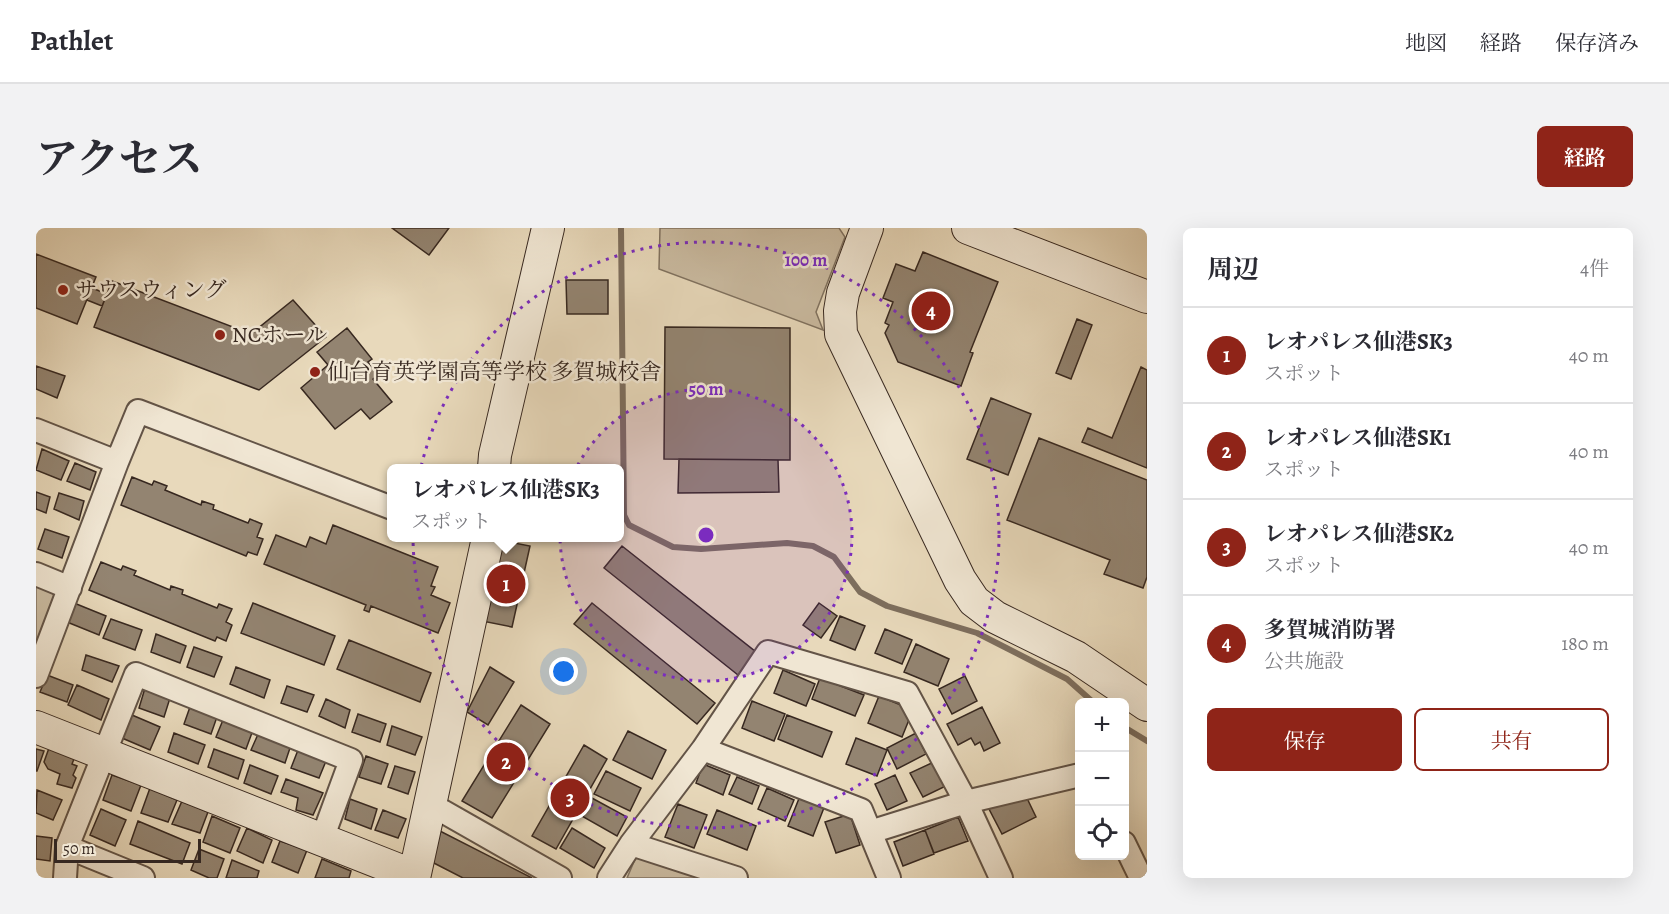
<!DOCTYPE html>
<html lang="ja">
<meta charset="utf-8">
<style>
:root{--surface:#fff;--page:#f2f2f3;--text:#2b2b33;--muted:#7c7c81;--line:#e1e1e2;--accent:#8f2418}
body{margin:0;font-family:Alegreya,"Noto Serif JP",serif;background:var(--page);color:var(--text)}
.controls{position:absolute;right:18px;bottom:18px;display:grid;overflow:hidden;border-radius:9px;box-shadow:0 6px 24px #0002}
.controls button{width:54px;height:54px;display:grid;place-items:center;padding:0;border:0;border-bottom:2px solid var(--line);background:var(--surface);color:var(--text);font:30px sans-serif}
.scale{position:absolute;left:18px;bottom:15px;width:147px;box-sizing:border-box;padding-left:6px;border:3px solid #372820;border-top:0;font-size:16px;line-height:21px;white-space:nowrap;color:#372820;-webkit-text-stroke:4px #f0e6d3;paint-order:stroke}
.you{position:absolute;left:528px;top:444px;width:21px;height:21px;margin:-15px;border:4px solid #fff;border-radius:50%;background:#1a73e8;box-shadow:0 0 0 9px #1a73e833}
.badge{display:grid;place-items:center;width:39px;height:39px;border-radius:50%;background:var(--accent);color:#fff;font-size:20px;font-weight:700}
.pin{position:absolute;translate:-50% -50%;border:3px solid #fff;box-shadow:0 2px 6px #0006}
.popup{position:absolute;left:351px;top:236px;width:237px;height:78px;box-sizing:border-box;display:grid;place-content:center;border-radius:9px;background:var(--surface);filter:drop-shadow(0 2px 4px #0005);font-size:20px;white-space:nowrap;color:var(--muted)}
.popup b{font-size:22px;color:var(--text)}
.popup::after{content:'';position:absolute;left:50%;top:100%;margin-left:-12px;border:12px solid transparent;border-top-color:var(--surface)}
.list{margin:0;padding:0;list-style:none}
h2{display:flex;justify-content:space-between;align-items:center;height:78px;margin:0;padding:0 24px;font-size:26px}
h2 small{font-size:20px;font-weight:400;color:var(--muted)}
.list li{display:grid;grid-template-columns:39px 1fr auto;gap:18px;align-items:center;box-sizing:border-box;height:96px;padding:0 24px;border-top:2px solid var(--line)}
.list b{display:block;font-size:22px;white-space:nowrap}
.list p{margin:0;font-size:20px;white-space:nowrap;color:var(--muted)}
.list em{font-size:20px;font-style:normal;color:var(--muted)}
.actions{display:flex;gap:12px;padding:18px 24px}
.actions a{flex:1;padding:14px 0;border:2px solid var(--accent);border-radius:9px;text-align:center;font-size:21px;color:var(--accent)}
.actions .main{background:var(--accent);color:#fff}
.icon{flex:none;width:33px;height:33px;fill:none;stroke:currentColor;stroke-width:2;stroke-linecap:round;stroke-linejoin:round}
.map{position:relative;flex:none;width:1111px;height:650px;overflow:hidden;border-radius:9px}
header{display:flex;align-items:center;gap:36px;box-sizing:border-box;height:84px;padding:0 30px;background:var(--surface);border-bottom:2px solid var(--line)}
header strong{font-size:28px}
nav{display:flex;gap:33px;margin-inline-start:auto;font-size:21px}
.intro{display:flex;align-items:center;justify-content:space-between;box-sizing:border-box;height:144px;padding:0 36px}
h1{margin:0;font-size:42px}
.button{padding:15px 27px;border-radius:9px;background:var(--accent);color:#fff;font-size:21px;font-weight:700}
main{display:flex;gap:36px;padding:0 36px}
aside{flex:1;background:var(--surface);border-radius:9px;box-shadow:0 6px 24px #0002}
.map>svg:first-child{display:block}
.green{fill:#cabba1;stroke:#807260;stroke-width:1.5}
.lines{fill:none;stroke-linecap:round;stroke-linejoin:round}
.stream{stroke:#7d6e5d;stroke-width:6}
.building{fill:#938471;stroke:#372820;stroke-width:1.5}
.street-casing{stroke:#635447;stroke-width:26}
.secondary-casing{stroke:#372820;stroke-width:34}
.street{stroke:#f0e6d3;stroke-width:22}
.secondary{stroke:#f0e6d3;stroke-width:32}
.ring{fill:none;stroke:#7b2cbf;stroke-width:3;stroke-dasharray:3 6}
.poi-dot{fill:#8f2418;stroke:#f0e6d3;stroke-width:2}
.labels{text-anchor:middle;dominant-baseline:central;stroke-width:5;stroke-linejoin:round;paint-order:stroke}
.poi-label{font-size:22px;fill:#372820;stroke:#f0e6d3;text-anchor:start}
.centre{fill:#7b2cbf;stroke:#f0e6d3;stroke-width:3}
.ring-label{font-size:18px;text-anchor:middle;font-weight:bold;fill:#7b2cbf;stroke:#f0e6d3;stroke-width:5;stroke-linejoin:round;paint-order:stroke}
</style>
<header>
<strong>Pathlet</strong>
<nav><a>地図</a><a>経路</a><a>保存済み</a></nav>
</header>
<div class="intro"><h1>アクセス</h1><a class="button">経路</a></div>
<main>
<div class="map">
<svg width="1111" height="650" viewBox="0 0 1111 650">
<rect width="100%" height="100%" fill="#e8d9bb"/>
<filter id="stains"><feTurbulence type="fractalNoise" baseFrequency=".00333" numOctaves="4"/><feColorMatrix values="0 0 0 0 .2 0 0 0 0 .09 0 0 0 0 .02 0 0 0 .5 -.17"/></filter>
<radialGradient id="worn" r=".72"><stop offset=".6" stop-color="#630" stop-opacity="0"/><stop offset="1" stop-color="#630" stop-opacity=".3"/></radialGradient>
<path class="green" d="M624 0H803L809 9 780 84 787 102 623 41Z
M0 357 16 363 19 371 0 420Z
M600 629 682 650H591Z"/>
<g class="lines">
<path class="stream" d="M585 0 588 287 593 297 637 319 665 321 751 315 777 318 798 329 824 364 851 378 941 405 1031 451 1058 475
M1088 499 1111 513"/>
</g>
<path class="building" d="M356 0H413L393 27Z
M887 24 962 54 934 124 937 125 925 158 862 134 849 105 853 97 849 95 857 74 847 70 860 36 879 43Z
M0 26 60 49 41 96 0 80Z
M530 52H572V86H531Z
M76 53 215 106 257 72 290 109 223 162 58 99Z
M56 60 71 66 66 78 51 72Z
M1041 91 1056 97 1035 151 1020 145Z
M629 99 754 100V232L628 231Z
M311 100 336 131 332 134 342 147 337 151 356 174 334 191 325 181 299 201 265 160 292 137 281 124Z
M0 138 29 148 21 170 0 161Z
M1105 139 1111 142V240L1046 214 1052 200 1076 210Z
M955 170 995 186 972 247 931 231Z
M1003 210 1111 252V349L1107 360 1068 346 1074 332 971 292Z
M6 221 33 233 25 252 0 242Z
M643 231 742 232 743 264 642 265Z
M39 235 60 244 54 262 31 253Z
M96 249 116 257 118 253 131 258 129 262 165 277 166 273 178 277 177 281 212 295 214 291 226 296 221 309 227 311 221 327 212 324 210 328 85 277Z
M0 264 14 269 10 285 0 281Z
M23 265 48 273 43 292 18 281Z
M297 297 402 339 395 358 399 359 395 367 414 375 402 405 335 378 333 384 328 382 330 377 228 336 240 307 270 319 274 309 290 316Z
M9 301 33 309 26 330 2 321Z
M463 312 494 318 476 399 446 393Z
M586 318 720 424 702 447 568 340Z
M65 334 85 342 87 338 100 343 98 347 134 362 135 358 147 362 146 366 181 380 183 376 196 381 190 394 196 397 190 413 181 409 179 413 53 362Z
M38 375 70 388 63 407 31 394Z
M217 375 299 408 288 437 205 405Z
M556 375 679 475 661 496 538 396Z
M783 375 801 388 785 410 767 397Z
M804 388 829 398 819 422 794 412Z
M75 391 106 402 99 422 67 410Z
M849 401 876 412 866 436 839 425Z
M120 406 150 418 144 435 115 424Z
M313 412 395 445 384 474 301 441Z
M880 416 913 431 902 458 868 444Z
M158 419 186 429 178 449 151 439Z
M50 427 83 438 76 454 46 442Z
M200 439 234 452 228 470 194 456Z
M454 439 478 454 452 497 431 484Z
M747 442 779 456 770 478 738 465Z
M11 447 37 457 31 474 4 464Z
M929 448 941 473 916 486 903 461Z
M784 450 828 467 819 488 776 471Z
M41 457 73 471 65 492 32 477Z
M251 458 278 467 271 484 245 475Z
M109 460 134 470 128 489 103 480Z
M843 468 877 482 866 509 832 495Z
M290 471 314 482 309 500 283 488Z
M716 473 749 486 738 513 706 500Z
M155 476 182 486 175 506 148 496Z
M485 477 514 496 456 590 426 573Z
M946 479 964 515 948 523 944 514 939 517 935 510 922 517 911 496Z
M322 486 350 496 344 514 316 504Z
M96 487 124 499 114 522 86 510Z
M751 487 796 504 786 529 742 511Z
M187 492 217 502 210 521 180 509Z
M356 498 386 509 379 527 351 517Z
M592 503 630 522 616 551 577 532Z
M223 504 255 517 249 535 215 522Z
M138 505 169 517 162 536 132 524Z
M880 505 890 526 861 541 851 520Z
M820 510 851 522 841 548 810 536Z
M548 517 571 531 520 621 496 608Z
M13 520 38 531 36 536 41 538 37 547 40 550 36 560 21 556 24 546 12 541 8 534Z
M0 521 8 523 1 543H0Z
M178 521 208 532 202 551 172 539Z
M262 522 290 533 283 550 255 540Z
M330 528 352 536 345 556 323 549Z
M900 533 912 557 887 569 874 545Z
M667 536 694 547 687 567 660 555Z
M214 537 242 548 235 566 208 555Z
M359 538 379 544 372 566 352 559Z
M570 543 605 560 594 583 558 566Z
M76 547 105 557 95 583 67 572Z
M859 547 871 573 851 582 839 556Z
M701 549 723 558 716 576 693 566Z
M250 551 287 565 277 587 260 582 262 570 245 564Z
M114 560 141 572 132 594 105 585Z
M731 560 758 572 749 593 722 581Z
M1 562 26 572 17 592 0 585Z
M766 563 791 572 777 608 752 598Z
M988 564 1000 589 966 606 953 581Z
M554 569 591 589 581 608 544 587Z
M314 571 341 581 335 601 309 591Z
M146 573 172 584 164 605 136 596Z
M642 576 671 587 658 620 629 609Z
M65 581 90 592 79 618 54 607Z
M347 582 370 591 362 610 339 602Z
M681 582 720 598 711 622 671 606Z
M814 586 824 617 800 625 789 594Z
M176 588 204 600 194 625 167 614Z
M922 589 932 613 898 625 889 602Z
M102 593 154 615 146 636 94 616Z
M211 600 236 612 227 635 201 623Z
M536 600 569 620 558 640 524 620Z
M400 601 496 650H427L392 632Z
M889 602 898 626 867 638 858 614Z
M0 608 16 610 14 633 0 631Z
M244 613 271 622 262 645 236 634Z
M163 621 188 631 181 650H173L155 642Z
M286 631 315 643 313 650H279Z
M196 632 223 643 221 650H190Z"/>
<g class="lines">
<g class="street-casing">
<path id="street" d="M0 202 81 234
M0 346 34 360
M0 448 81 234 102 183 356 280
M394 576 524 650
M834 604 930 574 1044 547
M1088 615 1105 650
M595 616 700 650
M31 619 107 650
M29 650 31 619 100 446 315 532 286 611
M573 650 595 616 667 521
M853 650 825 582 667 521 732 424 871 465 930 574 965 650"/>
</g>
<g class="secondary-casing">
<path id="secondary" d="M831 0 807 65 804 83 805 106 924 352 938 373 959 389 1040 429 1111 477
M932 0 1111 69
M458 240 459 227 512 0
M0 499 378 648
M378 650 452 310"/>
</g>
<use href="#street" class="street"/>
<use href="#secondary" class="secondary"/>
</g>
<circle cx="670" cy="307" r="146" fill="#7b2cbf" fill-opacity=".12"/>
<g class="ring">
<circle cx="670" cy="307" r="146"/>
<circle cx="670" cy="307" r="293"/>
</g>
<g class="poi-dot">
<circle cx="27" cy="62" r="6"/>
<circle cx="184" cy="107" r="6"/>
<circle cx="279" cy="144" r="6"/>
</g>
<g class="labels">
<g class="poi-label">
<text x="39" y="62">サウスウィング</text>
<text x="196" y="107">NCホール</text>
<text x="291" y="144">仙台育英学園高等学校 多賀城校舎</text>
</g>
</g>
<circle cx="670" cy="307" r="9" class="centre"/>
<g class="ring-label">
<text x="770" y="38">100 m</text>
<text x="670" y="167">50 m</text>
</g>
<rect width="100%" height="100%" filter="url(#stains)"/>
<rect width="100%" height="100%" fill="url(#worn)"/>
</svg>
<div class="controls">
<button>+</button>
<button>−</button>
<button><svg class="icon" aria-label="locate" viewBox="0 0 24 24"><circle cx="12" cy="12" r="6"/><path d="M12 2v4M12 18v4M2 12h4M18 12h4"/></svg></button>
</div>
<div class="scale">50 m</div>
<div class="you"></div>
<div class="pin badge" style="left:470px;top:356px">1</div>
<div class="popup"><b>レオパレス仙港SK3</b>スポット</div>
<div class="pin badge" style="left:470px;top:534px">2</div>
<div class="pin badge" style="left:534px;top:570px">3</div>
<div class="pin badge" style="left:895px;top:83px">4</div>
</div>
<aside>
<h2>周辺<small>4件</small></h2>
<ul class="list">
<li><span class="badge">1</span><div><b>レオパレス仙港SK3</b><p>スポット</p></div><em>40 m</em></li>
<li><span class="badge">2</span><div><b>レオパレス仙港SK1</b><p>スポット</p></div><em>40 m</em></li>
<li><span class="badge">3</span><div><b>レオパレス仙港SK2</b><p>スポット</p></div><em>40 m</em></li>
<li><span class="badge">4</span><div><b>多賀城消防署</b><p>公共施設</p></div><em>180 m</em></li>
</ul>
<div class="actions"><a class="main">保存</a><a>共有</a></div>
</aside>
</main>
